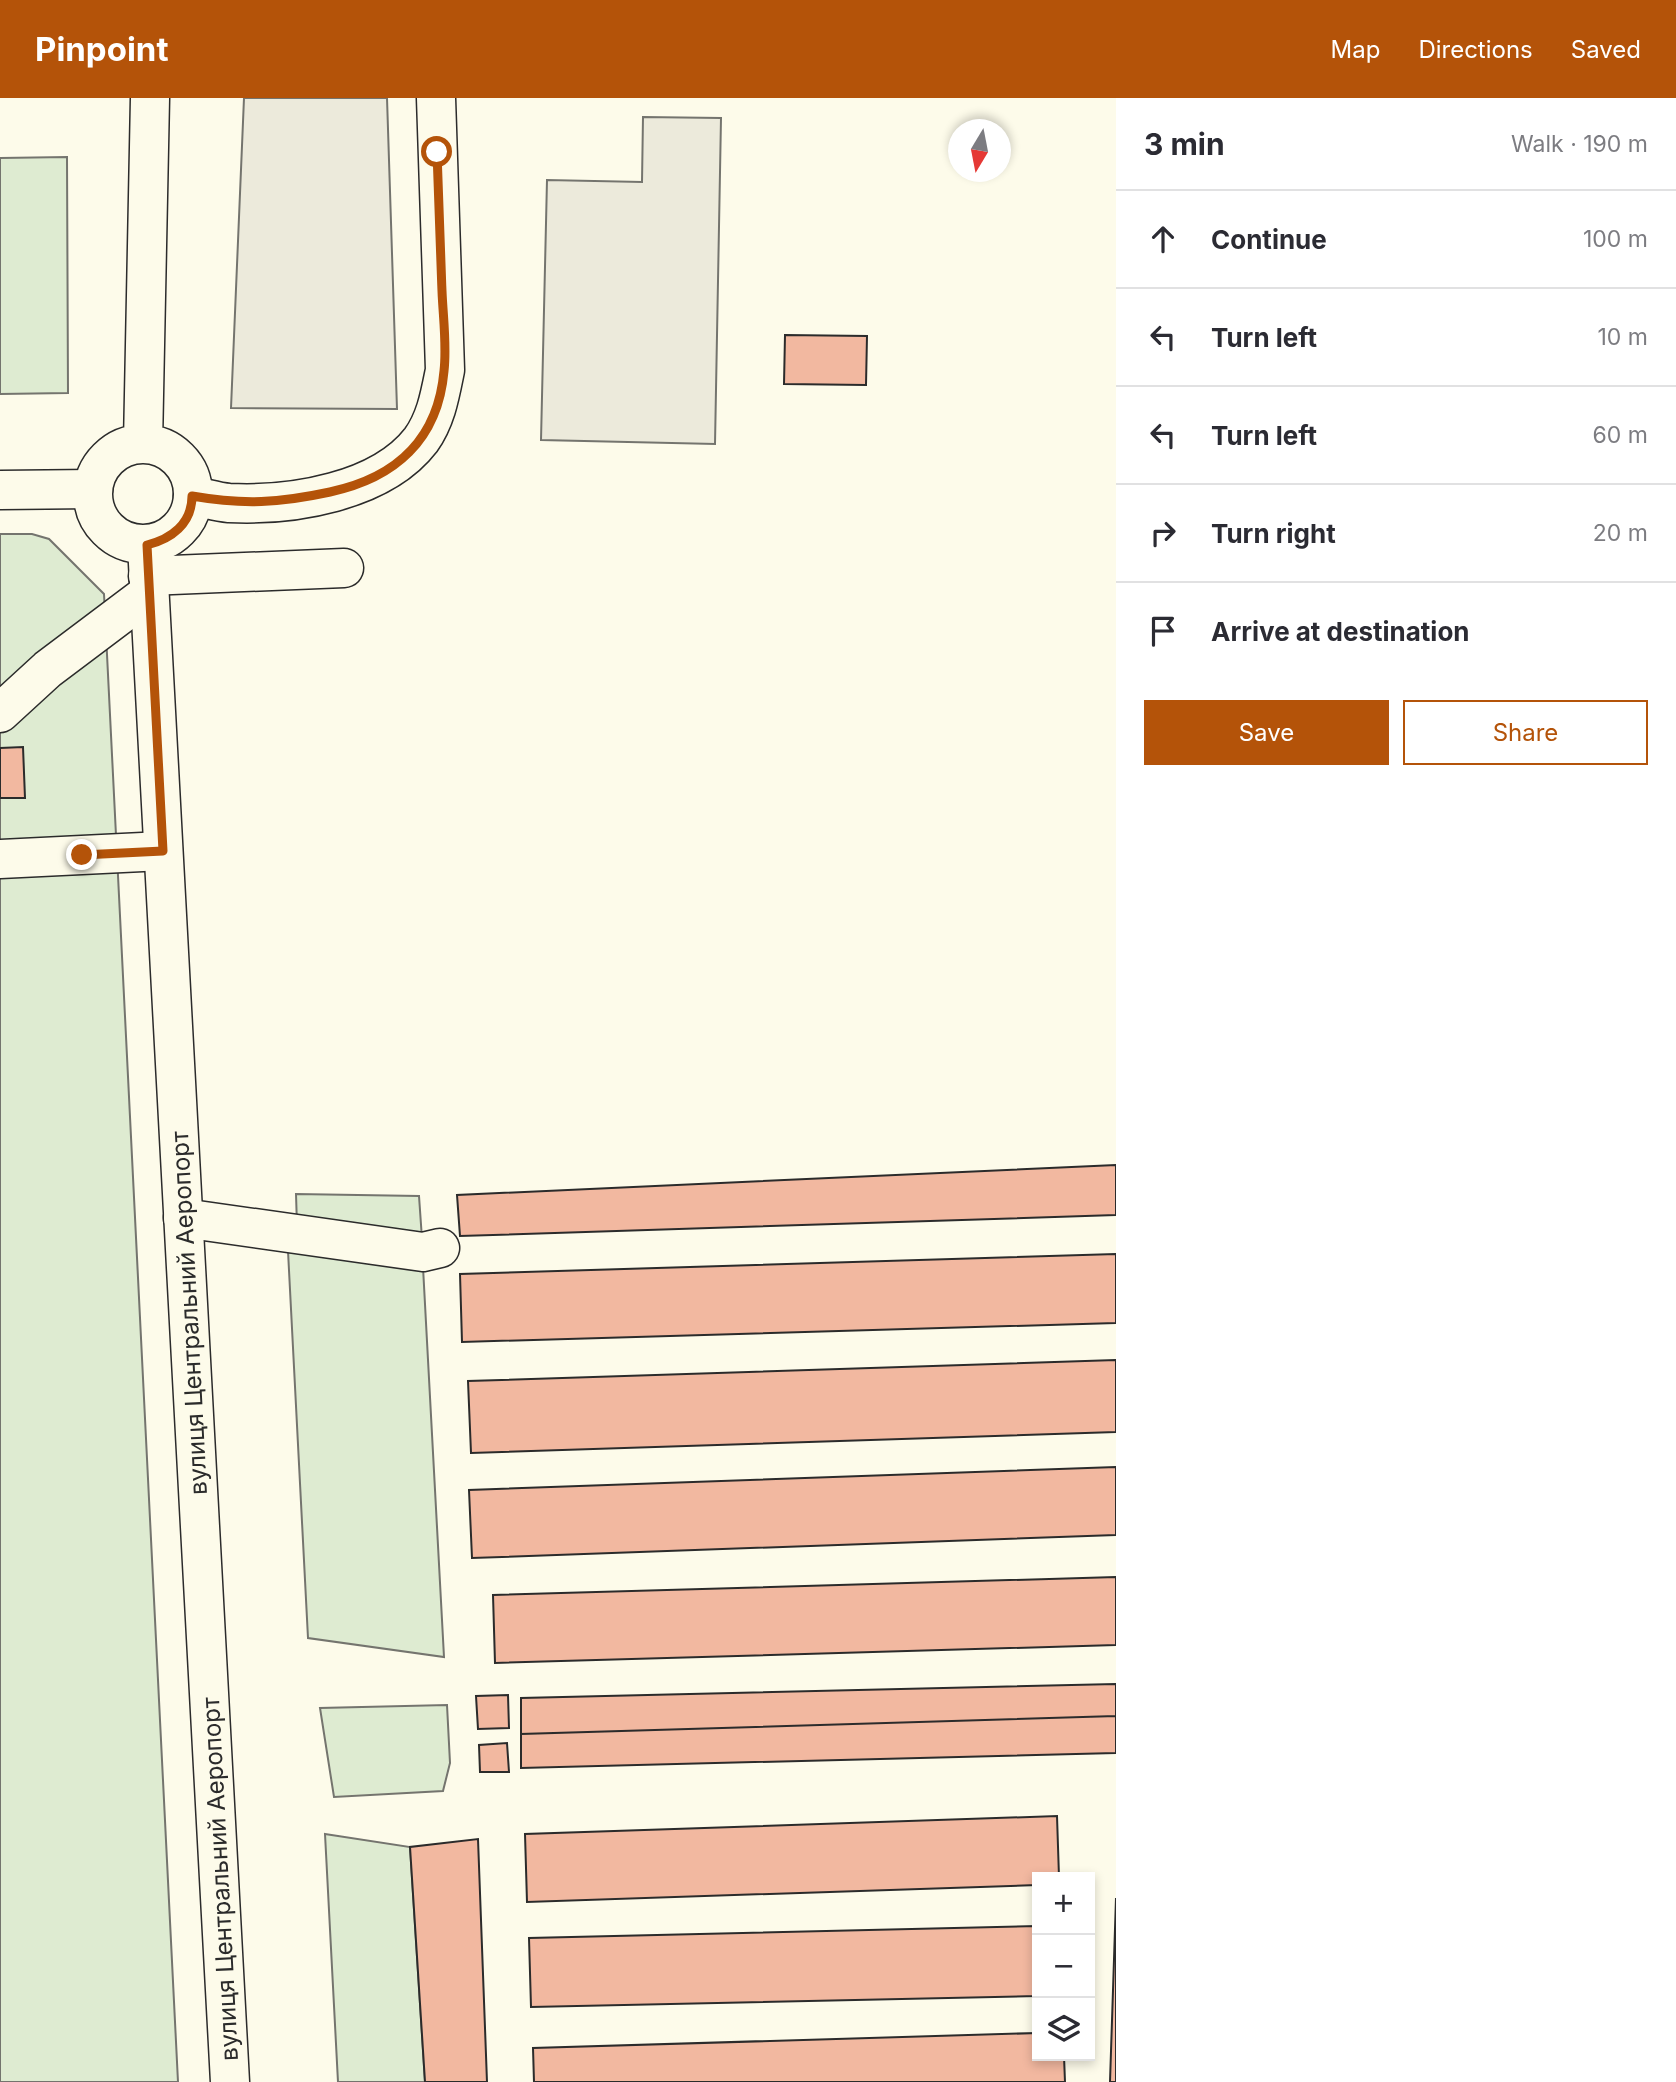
<!DOCTYPE html>
<meta charset="utf-8">
<style>
:root{--surface:#fff;--page:#f7f7f7;--text:#2b2b33;--muted:#7c7c81;--line:#e1e1e2;--accent:#b45309}
body{margin:0;font-family:Inter,sans-serif;background:var(--page);color:var(--text)}
.controls{position:absolute;right:21px;bottom:21px;display:grid;overflow:hidden;border-radius:0px;box-shadow:0 4px 10px #0003}
.controls button{width:63px;height:63px;display:grid;place-items:center;padding:0;border:0;border-bottom:2px solid var(--line);background:var(--surface);color:var(--text);font:35px sans-serif}
.compass{position:absolute;left:948px;top:21px;width:63px;height:63px;border-radius:50%;background:var(--surface);box-shadow:0 4px 10px #0003;rotate:190deg}
.stop{position:absolute;width:21px;height:21px;margin:-16px;border:5px solid #b45309;border-radius:50%;background:#fff}
.stop.end{background:#b45309;border-color:#fff;box-shadow:0 2px 7px #0008}
.list{margin:0;padding:0;list-style:none}
h2{display:flex;justify-content:space-between;align-items:center;height:91px;margin:0;padding:0 28px;font-size:30px}
h2 small{font-size:23px;font-weight:400;color:var(--muted)}
.list li{display:grid;grid-template-columns:46px 1fr auto;gap:21px;align-items:center;box-sizing:border-box;height:98px;padding:0 28px;border-top:2px solid var(--line)}
.list b{display:block;font-size:26px;white-space:nowrap}
.list em{font-size:23px;font-style:normal;color:var(--muted)}
.actions{display:flex;gap:14px;padding:21px 28px}
.actions a{flex:1;padding:16px 0;border:2px solid var(--accent);border-radius:0px;text-align:center;font-size:24px;color:var(--accent)}
.actions .main{background:var(--accent);color:#fff}
.icon{flex:none;width:38px;height:38px;fill:none;stroke:currentColor;stroke-width:2;stroke-linecap:round;stroke-linejoin:round}
.map{position:relative;flex:none;width:1116px;height:1984px;overflow:hidden}
header{display:flex;align-items:center;gap:42px;box-sizing:border-box;height:98px;padding:0 35px;background:var(--accent);color:#fff}
header strong{font-size:33px}
nav{display:flex;gap:38px;margin-inline-start:auto;font-size:24px}
main{display:flex}
aside{flex:1;background:var(--surface)}
.map>svg:first-child{display:block}
.green{fill:#deebd1;stroke:#74746e;stroke-width:2}
.parking{fill:#eceadb;stroke:#74746e;stroke-width:2}
.building{fill:#f2b8a0;stroke:#2b2b2b;stroke-width:2}
.lines{fill:none;stroke-linecap:round;stroke-linejoin:round}
.minor-casing{stroke:#2b2b2b;stroke-width:41}
.major-casing{stroke:#2b2b2b;stroke-width:41}
.minor{stroke:#fdfbea;stroke-width:38}
.major{stroke:#fdfbea;stroke-width:38}
.route{stroke:#b45309;stroke-width:9}
.labels{text-anchor:middle;dominant-baseline:central;stroke-width:5;stroke-linejoin:round;paint-order:stroke}
.street-label{font-size:24px;fill:#2b2b2b;stroke:#fdfbea}
</style>
<header>
<strong>Pinpoint</strong>
<nav><a>Map</a><a>Directions</a><a>Saved</a></nav>
</header>
<main>
<div class="map">
<svg width="1116" height="1984" viewBox="0 0 1116 1984">
<rect width="100%" height="100%" fill="#fdfbea"/>
<path class="green" d="M67 59 68 295 0 296V60Z
M0 436H32L49 441 104 496 178 1984H0Z
M296 1096 419 1098 422 1141 297 1128Z
M288 1153 423 1169 444 1559 308 1540Z
M447 1607 450 1665 443 1693 334 1699 320 1610Z
M325 1736 410 1749 425 1984H338Z"/>
<path class="parking" d="M244 0H387L397 311 231 310Z
M643 19 721 20 715 346 541 342 547 82 642 84Z"/>
<path class="building" d="M785 237 867 238 866 287 784 286Z
M23 649 25 700H0V650Z
M1116 1067V1117L460 1138 457 1097Z
M1116 1156V1225L462 1244 460 1176Z
M1116 1262V1334L471 1355 468 1283Z
M1116 1369V1437L472 1460 469 1392Z
M1116 1479V1547L495 1565 493 1497Z
M1116 1586V1618L521 1636V1600Z
M508 1597 509 1630 478 1631 476 1598Z
M1116 1618V1655L521 1670V1636Z
M507 1645 509 1674H480L479 1647Z
M1057 1718 1059 1779H1037V1787L527 1804 525 1736Z
M478 1741 487 1984H425L410 1749Z
M1116 1800V1984H1110Z
M1037 1828V1898L531 1909 529 1840Z
M1037 1935V1958H1064L1065 1984H534L533 1950Z"/>
<g class="lines">
<g class="minor-casing">
<path id="minor" d="M0 392 93 391
M193 398C205 400 217 404 229 405 292 408 381 394 421 342 436 321 440 297 445 272L436 0
M148 478 344 470
M0 615 48 571 149 495
M0 761 163 753
M183 1120 423 1154 440 1150"/>
</g>
<g class="major-casing">
<path id="major" d="M93 396a50 50 0 1 1 100 0a50 50 0 1 1-100 0Z
M143 346 150 0
M147 447 230 1984"/>
</g>
<use href="#minor" class="minor"/>
<use href="#major" class="major"/>
</g>
<g class="lines">
<path class="route" d="M82 757 163 753 147 447C171 441 192 426 192 398 244 407 279 405 330 394 395 380 438 342 444 273 447 247 443 219 442 193 440 147 439 101 437 54"/>
</g>
<g class="labels">
<g class="street-label">
<text transform="translate(189 1215) rotate(-93)">вулиця Центральний Аеропорт</text>
<text transform="translate(220 1781) rotate(-93)">вулиця Центральний Аеропорт</text>
</g>
</g>
</svg>
<div class="controls">
<button>+</button>
<button>−</button>
<button><svg class="icon" aria-label="layers" viewBox="0 0 24 24"><path d="M12 4l9 5-9 5-9-5zM3 14l9 5 9-5"/></svg></button>
</div>
<svg class="compass" viewBox="-18 -18 36 36"><path d="M0-13l5 13h-10z" fill="#e53935"/><path d="M0 13l5-13h-10z" fill="#7c7c81"/></svg>
<div class="stop" style="left:437px;top:54px"></div>
<div class="stop end" style="left:82px;top:757px"></div>
</div>
<aside>
<h2>3 min<small>Walk · 190 m</small></h2>
<ul class="list">
<li><svg class="icon" aria-label="ahead" viewBox="0 0 24 24"><path d="M12 20V5M6 11l6-6 6 6"/></svg><div><b>Continue</b></div><em>100 m</em></li>
<li><svg class="icon" aria-label="left" viewBox="0 0 24 24"><path d="M17 20v-9H6M10 6l-5 5 5 5"/></svg><div><b>Turn left</b></div><em>10 m</em></li>
<li><svg class="icon" aria-label="left" viewBox="0 0 24 24"><path d="M17 20v-9H6M10 6l-5 5 5 5"/></svg><div><b>Turn left</b></div><em>60 m</em></li>
<li><svg class="icon" aria-label="right" viewBox="0 0 24 24"><path d="M7 20v-9h11M14 6l5 5-5 5"/></svg><div><b>Turn right</b></div><em>20 m</em></li>
<li><svg class="icon" aria-label="arrive" viewBox="0 0 24 24"><path d="M6 21V4h12l-3 4 3 4H6"/></svg><div><b>Arrive at destination</b></div></li>
</ul>
<div class="actions"><a class="main">Save</a><a>Share</a></div>
</aside>
</main>
